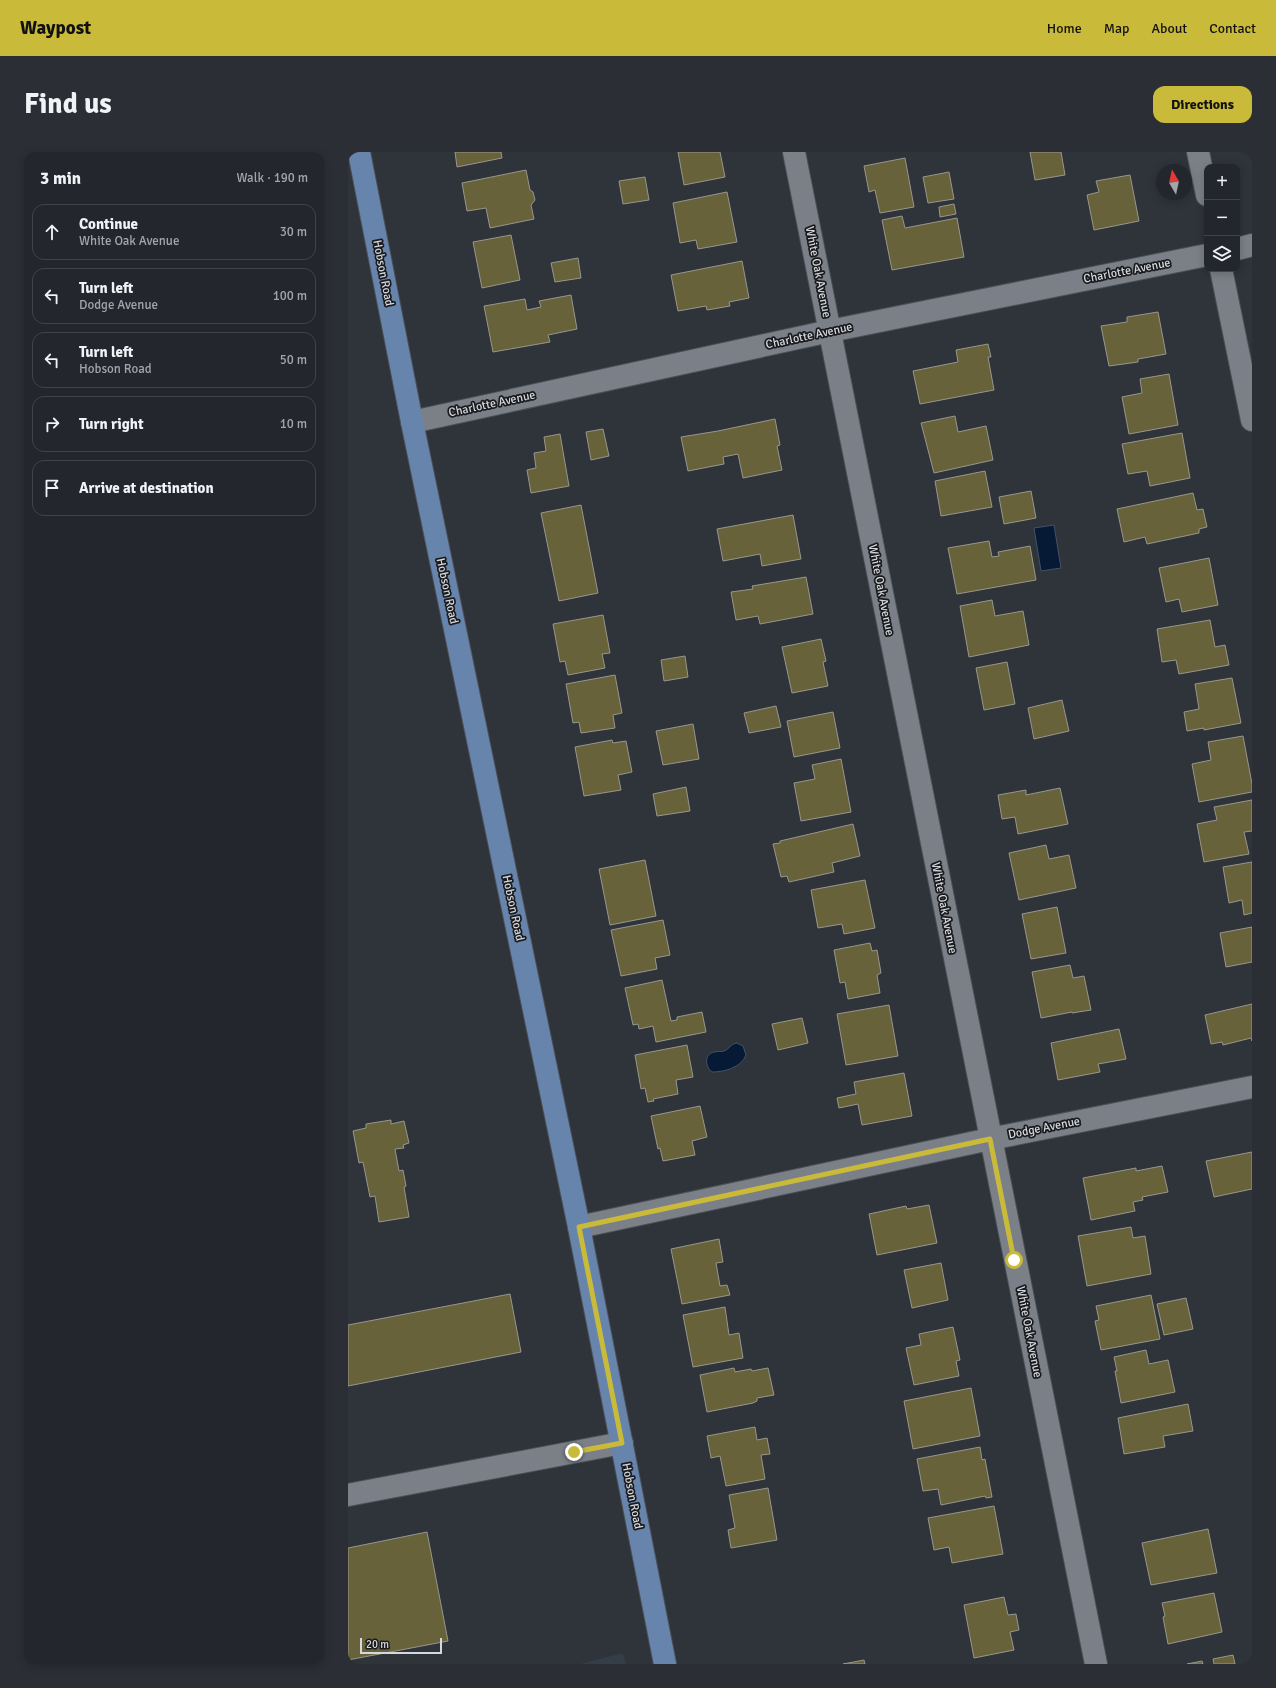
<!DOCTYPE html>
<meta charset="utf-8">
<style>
:root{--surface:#23262c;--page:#2b2e34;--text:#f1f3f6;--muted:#a3a5a9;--line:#404348;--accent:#c9ba3a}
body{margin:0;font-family:Signika,sans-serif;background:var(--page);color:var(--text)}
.controls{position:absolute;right:12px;top:12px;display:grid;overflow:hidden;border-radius:8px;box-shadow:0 2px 10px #0003}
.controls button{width:36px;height:36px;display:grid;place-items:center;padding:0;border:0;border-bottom:1px solid var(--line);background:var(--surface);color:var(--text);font:20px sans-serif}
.compass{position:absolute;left:808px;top:12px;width:36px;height:36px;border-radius:50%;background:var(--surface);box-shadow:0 2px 10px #0003;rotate:351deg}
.scale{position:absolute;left:12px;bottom:10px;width:82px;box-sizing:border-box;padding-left:4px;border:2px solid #d5d8dd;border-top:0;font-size:11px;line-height:14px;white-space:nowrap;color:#d5d8dd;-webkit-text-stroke:3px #191b1e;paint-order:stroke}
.stop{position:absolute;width:12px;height:12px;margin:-9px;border:3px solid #c9ba3a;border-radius:50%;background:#fff}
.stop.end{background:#c9ba3a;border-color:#fff;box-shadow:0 1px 4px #0008}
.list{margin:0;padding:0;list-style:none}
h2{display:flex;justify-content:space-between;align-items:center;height:52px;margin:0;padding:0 16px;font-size:17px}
h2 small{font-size:13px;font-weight:400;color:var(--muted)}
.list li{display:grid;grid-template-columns:26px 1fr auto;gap:12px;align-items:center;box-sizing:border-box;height:56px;margin:0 8px 8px;padding:0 8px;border:1px solid var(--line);border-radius:12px}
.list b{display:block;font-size:15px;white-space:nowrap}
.list p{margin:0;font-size:13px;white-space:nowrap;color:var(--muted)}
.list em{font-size:13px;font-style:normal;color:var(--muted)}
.icon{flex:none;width:22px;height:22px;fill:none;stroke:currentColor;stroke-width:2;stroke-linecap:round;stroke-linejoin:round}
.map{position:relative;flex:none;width:904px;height:1512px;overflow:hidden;border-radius:12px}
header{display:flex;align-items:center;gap:24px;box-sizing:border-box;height:56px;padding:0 20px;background:var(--accent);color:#111}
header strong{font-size:19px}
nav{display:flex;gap:22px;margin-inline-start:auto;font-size:14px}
.intro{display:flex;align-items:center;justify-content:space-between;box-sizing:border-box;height:96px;padding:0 24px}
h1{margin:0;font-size:28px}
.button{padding:10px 18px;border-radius:12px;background:var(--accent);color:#111;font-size:14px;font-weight:700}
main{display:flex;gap:24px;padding:0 24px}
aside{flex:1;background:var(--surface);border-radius:12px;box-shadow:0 2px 10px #0003}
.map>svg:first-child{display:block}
.built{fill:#353d49}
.water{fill:#061a35;stroke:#445367}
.building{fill:#67623a;stroke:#98978e}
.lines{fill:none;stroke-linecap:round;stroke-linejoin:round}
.minor-casing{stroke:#4c5056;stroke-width:24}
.major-casing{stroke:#4c5056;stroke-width:24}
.minor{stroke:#7b8088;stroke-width:22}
.major{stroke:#6784ad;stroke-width:22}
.route{stroke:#c9ba3a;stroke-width:5}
.labels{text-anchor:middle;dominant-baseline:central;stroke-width:3.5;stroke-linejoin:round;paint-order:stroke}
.street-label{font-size:12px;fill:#d5d8dd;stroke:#191b1e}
</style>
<header>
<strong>Waypost</strong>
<nav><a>Home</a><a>Map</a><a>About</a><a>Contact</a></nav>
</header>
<div class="intro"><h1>Find us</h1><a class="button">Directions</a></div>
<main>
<aside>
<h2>3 min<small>Walk · 190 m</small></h2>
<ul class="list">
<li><svg class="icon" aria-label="ahead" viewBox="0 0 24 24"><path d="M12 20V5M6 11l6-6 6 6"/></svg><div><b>Continue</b><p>White Oak Avenue</p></div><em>30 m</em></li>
<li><svg class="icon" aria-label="left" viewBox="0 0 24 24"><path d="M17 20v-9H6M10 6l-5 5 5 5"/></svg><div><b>Turn left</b><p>Dodge Avenue</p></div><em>100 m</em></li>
<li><svg class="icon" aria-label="left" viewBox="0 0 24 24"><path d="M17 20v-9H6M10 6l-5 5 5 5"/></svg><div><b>Turn left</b><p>Hobson Road</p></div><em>50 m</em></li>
<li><svg class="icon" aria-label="right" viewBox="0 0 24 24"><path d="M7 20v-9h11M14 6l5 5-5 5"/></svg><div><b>Turn right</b></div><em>10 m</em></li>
<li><svg class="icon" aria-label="arrive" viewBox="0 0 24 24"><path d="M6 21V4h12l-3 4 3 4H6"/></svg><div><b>Arrive at destination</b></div></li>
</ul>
</aside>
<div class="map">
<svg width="904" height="1512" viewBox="0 0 904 1512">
<rect width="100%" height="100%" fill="#2f333a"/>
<path class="built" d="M275 1501 278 1512H232Z"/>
<path class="water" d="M706 373 713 416 693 419 686 376Z
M389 891 395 894 398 903C393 916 376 920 364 920 357 915 356 902 366 900 370 899 373 900 376 899 382 897 382 892 389 891Z"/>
<path class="building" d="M107 0H153L154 6 109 15Z
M330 0H372L377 25 336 33Z
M682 0H713L717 23 687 28Z
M557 6 566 55 532 61 527 38 521 40 516 14Z
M178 18 182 38 185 40 187 48 183 53 186 67 142 76 138 56 119 59 114 31Z
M601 20 606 47 580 51 575 25Z
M782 23 791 69 746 78 739 43 751 40 748 29Z
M297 25 301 48 275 52 271 29Z
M379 40 389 90 350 97 348 88 332 91 325 51Z
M606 52 608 62 592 65 591 55Z
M554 64 557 76 609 66 616 105 544 118 534 68Z
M163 83 172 128 134 136 125 90Z
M230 106 233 126 207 130 203 111Z
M394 109 401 146 381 150 382 154 359 158 358 154 330 159 323 123Z
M223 143 229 177 200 183 202 190 145 200 136 154 177 147 179 158 193 155 191 149Z
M810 160 818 202 790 207V210L761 214 753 174 779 170V165Z
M640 192 643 205H640L646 238 572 252 565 219 610 210 608 198Z
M821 222 830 273 781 282 774 245 794 241 792 227Z
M607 264 610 280 638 274 645 308 586 321 573 271Z
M427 267 432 293 429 294 434 318 395 326 390 302 375 305 376 312 340 319 333 285 370 279Z
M255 277 261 304 243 308 238 280Z
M834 281 842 326 802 334 799 319 780 322 774 292Z
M212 282 221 334 183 341 179 318 188 316 186 301 198 299 196 285Z
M637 319 644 355 593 364 587 329Z
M683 339 688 366 656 372 651 345Z
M845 341 849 358 855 357 859 375 851 377V381L799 392 797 385 776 390 769 357Z
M233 353 250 441 211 449 193 361Z
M445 363 453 407 414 414 412 402 375 409 369 377Z
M641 389 644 405 651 404 650 400 682 394 688 428 609 442 600 396Z
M861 406 870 453 834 460 831 447 818 450 811 416Z
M458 425 465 462 412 472 410 464 388 468 383 440 405 437 404 434Z
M644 448 647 464 675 459 681 493 621 505 612 454Z
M255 463 262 501 254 502 257 516 220 523 217 509 212 510 205 472Z
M862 468 867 495 877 493 881 513 831 522 828 508 814 510 809 477Z
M473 487 478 509 475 510 480 534 444 541 434 495Z
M337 504 340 525 316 529 313 508Z
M659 510 667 552 636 558 628 516Z
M267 523 274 561 265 563 267 576 233 581 231 570 225 571 218 532Z
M884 526 893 571 856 578V576L839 579 836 560 851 557 847 532Z
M714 548 721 579 686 587 680 556Z
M428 554 433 575 401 581 396 561Z
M485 560 492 596 446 605 439 569Z
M345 572 351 607 315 613 308 579Z
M895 584 904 632V640L851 650 844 612 863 608 860 590Z
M264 588 265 591 278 589 284 620 270 623 273 638 236 644 227 595Z
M493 607 503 660 453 669 446 631 467 627 464 613Z
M338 635 342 659 309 664 305 642Z
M712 636 720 672 670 682 667 665 654 667 650 643 678 638V643Z
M904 648V679L896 680 901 702 856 710 849 672 869 668 866 655Z
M505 672 512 704 484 711 486 720 441 730 439 724 433 725 425 692 432 691V689Z
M698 693 701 707 721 703 728 736 671 748 661 701Z
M297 708 308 764 262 773 251 717Z
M904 710V761L896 763 894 748 881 751 875 715Z
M517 728 527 776 496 782 494 772 470 776 463 738Z
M709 755 718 801 683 807 674 762Z
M315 768 322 803 307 806 309 817 273 824 263 778Z
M904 775V810L878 815 872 781Z
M522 791 524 799 529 798 533 821 529 823 532 841 500 847 497 830 492 831 486 798Z
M722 813 725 826 736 824 743 858 724 861V860L693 866 684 820Z
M314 828 323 869 329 868V865L354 860 358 880 308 890 305 874 291 877 290 872 285 873 277 836Z
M904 852V889L903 886 875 893 874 890 863 892 857 863Z
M541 853 550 904 498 913 489 862Z
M454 866 460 891 430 898 424 872Z
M771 877 778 907 750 912 752 920 710 928 703 891Z
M339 893 345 925 328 928 330 942 305 947 306 949 300 950 297 936 293 937 287 903Z
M556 921 564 964 514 973 510 952 491 956 489 946 508 942 506 930Z
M352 954 359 985 344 989 347 1003 315 1009 312 996 310 997 303 964Z
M43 968V972L56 969 61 991 55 993 56 996 47 997 51 1019 55 1018 58 1034 56 1035 61 1065 31 1070 27 1044 22 1045 15 1010 11 1011 5 979 18 976V972Z
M904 1000V1037L866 1045 858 1009Z
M814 1014 820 1040 794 1045 795 1048 785 1050 787 1059 743 1068 735 1026 788 1016V1019Z
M581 1053 589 1091 529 1103 521 1062 558 1054 559 1057Z
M783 1075 785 1086 797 1084 803 1122 739 1134 730 1084Z
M371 1087 375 1110 368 1111 372 1134 379 1133 382 1143 334 1152 323 1097Z
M593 1111 600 1148 564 1156 556 1118Z
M162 1142 173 1200 0 1234V1173Z
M803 1143 812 1187 753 1198 747 1169 751 1168 748 1154Z
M838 1146 845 1177 816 1183 809 1152Z
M377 1155 381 1183 391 1181 395 1206 345 1215 335 1163Z
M605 1175 612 1208 608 1209 611 1224 566 1233 558 1196 573 1193 571 1182Z
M798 1198 801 1212 820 1208 827 1240 773 1251 767 1219H769L766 1205Z
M386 1216 387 1220 403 1217 404 1219 420 1216 426 1243 409 1246V1249L405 1251 359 1260 352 1223Z
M623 1236 632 1284 565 1297 556 1249Z
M840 1252 845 1279 815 1284 817 1295 776 1302 770 1266Z
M407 1275 409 1288 419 1286 422 1302 413 1303 417 1327 378 1334 372 1304 363 1306 359 1284Z
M632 1295 634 1308 637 1307 644 1345 638 1346 637 1344 593 1353 590 1337 575 1339 569 1307Z
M420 1336 429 1388 383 1396 380 1378 387 1376 381 1343Z
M646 1354 655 1402 604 1411 601 1395 586 1398 580 1366Z
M860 1377 869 1421 803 1433 794 1391Z
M79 1380 100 1489 0 1508V1396Z
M866 1441 874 1480 820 1492 815 1465 817 1464 814 1451Z
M656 1445 660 1463 668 1462 671 1478 662 1480 666 1498 626 1506 616 1453Z
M885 1503 887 1512H866L865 1507Z
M516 1508 517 1512H495Z
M854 1509 855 1512H839Z"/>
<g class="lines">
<g class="minor-casing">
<path id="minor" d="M446 0 748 1512
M850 0 859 43
M889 97 904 93
M873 117 904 268
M64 270 482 179 859 103
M231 1075 642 987 904 935
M0 1343 274 1291"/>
</g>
<g class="major-casing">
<path id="major" d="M11 0 64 270 231 1075 317 1512"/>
</g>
<use href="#minor" class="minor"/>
<use href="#major" class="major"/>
</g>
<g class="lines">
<path class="route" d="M226 1300 274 1291 231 1075 642 987 666 1108"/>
</g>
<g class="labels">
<g class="street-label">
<text transform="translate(779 119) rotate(-11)">Charlotte Avenue</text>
<text transform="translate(470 120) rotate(79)">White Oak Avenue</text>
<text transform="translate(35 121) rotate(79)">Hobson Road</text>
<text transform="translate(461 184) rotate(-12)">Charlotte Avenue</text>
<text transform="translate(144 252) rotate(-12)">Charlotte Avenue</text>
<text transform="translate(533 438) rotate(79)">White Oak Avenue</text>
<text transform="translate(99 439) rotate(78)">Hobson Road</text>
<text transform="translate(165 756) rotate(78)">Hobson Road</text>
<text transform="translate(596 756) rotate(79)">White Oak Avenue</text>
<text transform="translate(696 976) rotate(-11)">Dodge Avenue</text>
<text transform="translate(681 1180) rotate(79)">White Oak Avenue</text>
<text transform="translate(284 1344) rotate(79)">Hobson Road</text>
</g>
</g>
</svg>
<div class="controls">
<button>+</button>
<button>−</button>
<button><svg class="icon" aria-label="layers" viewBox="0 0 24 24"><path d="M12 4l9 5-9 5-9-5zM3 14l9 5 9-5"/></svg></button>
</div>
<svg class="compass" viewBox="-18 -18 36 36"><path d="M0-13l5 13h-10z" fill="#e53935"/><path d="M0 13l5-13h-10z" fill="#a3a5a9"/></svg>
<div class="scale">20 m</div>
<div class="stop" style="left:666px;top:1108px"></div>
<div class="stop end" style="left:226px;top:1300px"></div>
</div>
</main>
